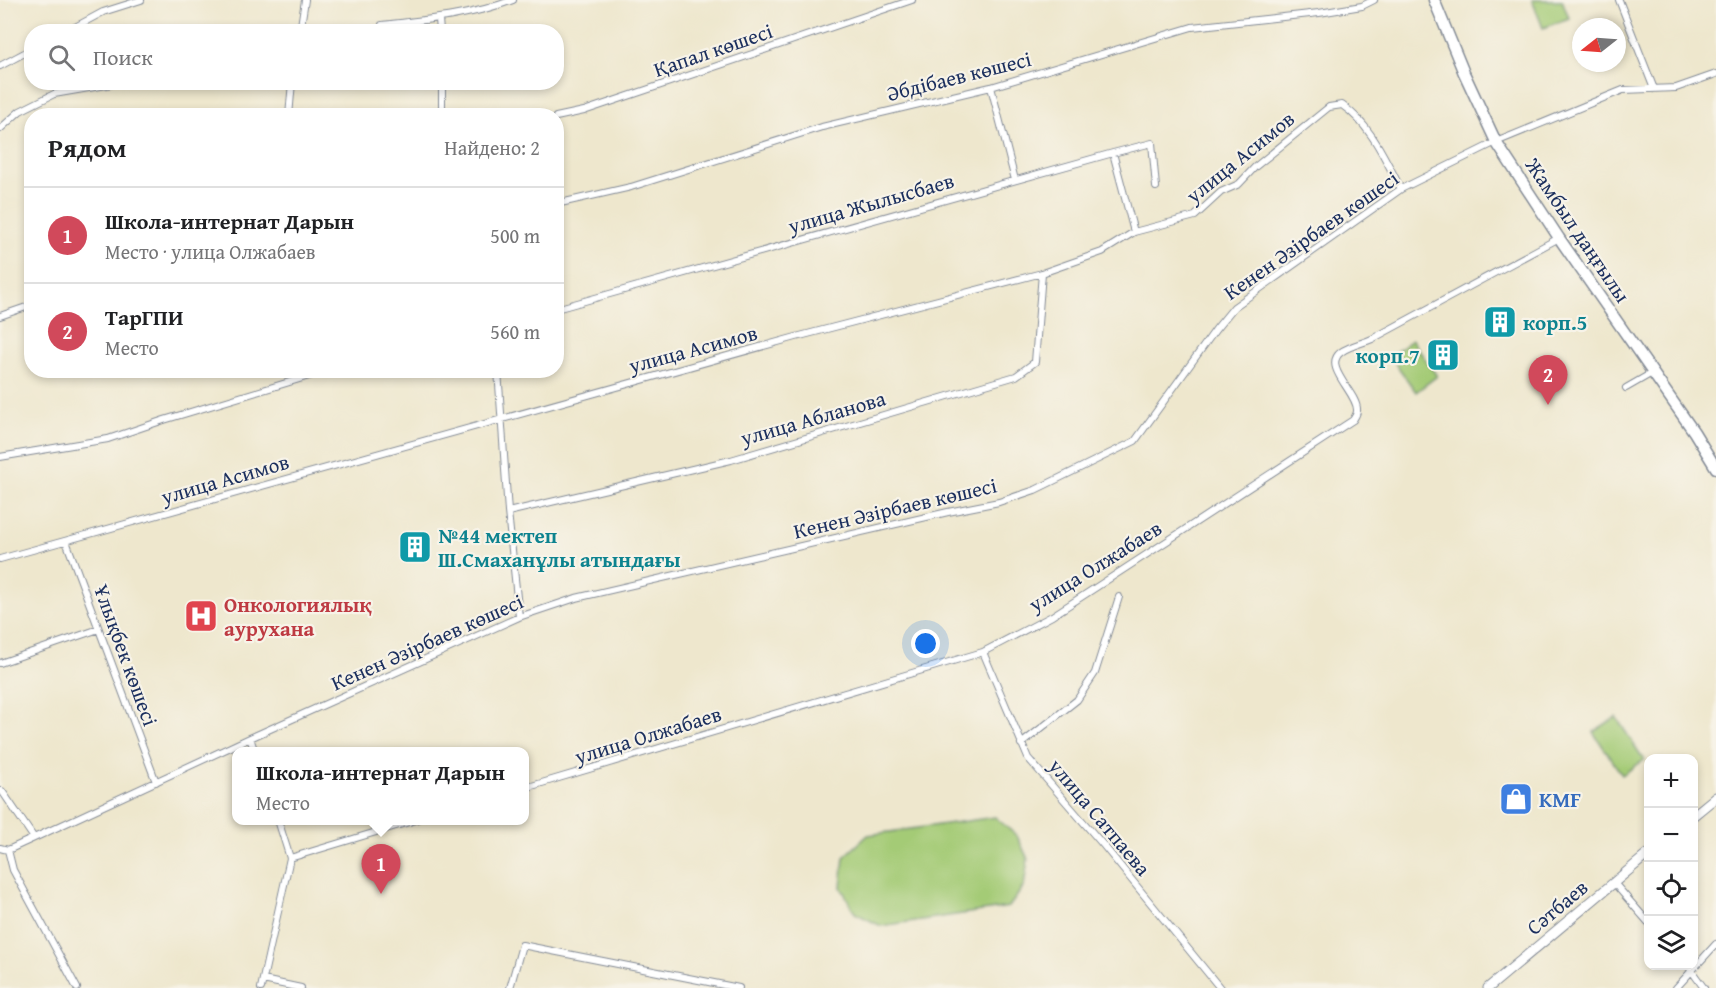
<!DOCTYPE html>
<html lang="ru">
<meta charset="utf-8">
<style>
:root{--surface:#fff;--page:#f6f6f6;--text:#202124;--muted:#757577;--line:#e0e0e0;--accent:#d1495b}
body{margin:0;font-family:"Gentium Book Plus",serif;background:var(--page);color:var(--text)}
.controls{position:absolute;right:18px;bottom:18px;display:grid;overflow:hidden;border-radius:12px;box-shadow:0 3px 9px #0003}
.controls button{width:54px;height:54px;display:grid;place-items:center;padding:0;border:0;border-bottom:2px solid var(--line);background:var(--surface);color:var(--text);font:30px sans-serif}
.compass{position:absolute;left:1572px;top:18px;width:54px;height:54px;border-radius:50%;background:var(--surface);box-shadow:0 3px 9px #0003;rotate:253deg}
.you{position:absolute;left:926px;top:644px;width:21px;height:21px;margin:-15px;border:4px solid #fff;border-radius:50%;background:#1a73e8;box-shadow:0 0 0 9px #1a73e833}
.badge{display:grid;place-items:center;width:39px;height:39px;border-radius:50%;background:var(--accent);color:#fff;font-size:20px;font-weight:700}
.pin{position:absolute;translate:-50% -50px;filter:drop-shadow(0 2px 3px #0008)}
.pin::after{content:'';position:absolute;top:32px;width:21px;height:18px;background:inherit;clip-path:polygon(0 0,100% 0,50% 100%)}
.popup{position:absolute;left:232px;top:747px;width:297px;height:78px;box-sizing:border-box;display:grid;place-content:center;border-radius:12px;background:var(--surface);filter:drop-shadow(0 2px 4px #0005);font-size:20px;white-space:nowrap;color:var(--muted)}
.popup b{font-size:22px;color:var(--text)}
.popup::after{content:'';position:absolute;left:50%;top:100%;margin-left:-12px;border:12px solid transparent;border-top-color:var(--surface)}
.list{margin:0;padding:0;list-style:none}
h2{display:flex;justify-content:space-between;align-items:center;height:78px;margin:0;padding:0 24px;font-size:26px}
h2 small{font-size:20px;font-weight:400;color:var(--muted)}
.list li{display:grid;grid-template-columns:39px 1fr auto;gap:18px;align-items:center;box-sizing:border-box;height:96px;padding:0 24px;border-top:2px solid var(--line)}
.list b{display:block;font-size:22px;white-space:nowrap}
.list p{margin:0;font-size:20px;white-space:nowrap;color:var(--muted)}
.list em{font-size:20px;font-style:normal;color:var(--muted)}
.icon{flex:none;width:33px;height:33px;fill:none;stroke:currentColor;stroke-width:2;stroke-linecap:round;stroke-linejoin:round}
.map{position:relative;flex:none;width:1716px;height:988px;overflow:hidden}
.search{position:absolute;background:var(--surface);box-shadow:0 3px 9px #0003;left:24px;top:24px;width:540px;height:66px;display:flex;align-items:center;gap:15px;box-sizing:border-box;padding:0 21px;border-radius:24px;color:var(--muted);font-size:22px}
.panel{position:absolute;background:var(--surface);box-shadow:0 3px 9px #0003;left:24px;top:108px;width:540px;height:270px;border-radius:24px}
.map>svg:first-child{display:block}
.green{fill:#a4cb76;stroke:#607d6a;stroke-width:1.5}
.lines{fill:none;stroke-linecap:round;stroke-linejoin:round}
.street-casing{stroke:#848b96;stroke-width:8}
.secondary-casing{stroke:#848b96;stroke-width:11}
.primary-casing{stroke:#848b96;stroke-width:13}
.street{stroke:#fff;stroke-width:6}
.secondary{stroke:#fff;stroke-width:9}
.primary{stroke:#fff;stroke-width:10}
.labels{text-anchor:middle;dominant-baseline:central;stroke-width:4.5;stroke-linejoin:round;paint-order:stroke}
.street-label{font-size:21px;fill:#1b2f5e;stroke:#f7f3e8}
.culture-label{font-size:21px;font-weight:bold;fill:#0d838f;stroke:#f7f3e8;text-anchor:start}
.health-label{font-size:21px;font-weight:bold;fill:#be3a42;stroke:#f7f3e8;text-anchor:start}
.shop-label{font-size:21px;font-weight:bold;fill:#366cbe;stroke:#f7f3e8;text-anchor:start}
</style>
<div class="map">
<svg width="1716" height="988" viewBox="0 0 1716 988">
<rect width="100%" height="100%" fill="#f7f3e8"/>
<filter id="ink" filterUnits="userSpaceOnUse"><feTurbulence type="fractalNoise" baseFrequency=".0167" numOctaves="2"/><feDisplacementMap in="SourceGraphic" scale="12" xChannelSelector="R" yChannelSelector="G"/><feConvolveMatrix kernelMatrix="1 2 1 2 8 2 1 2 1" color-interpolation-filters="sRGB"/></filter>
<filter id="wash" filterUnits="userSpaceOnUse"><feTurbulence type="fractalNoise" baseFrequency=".008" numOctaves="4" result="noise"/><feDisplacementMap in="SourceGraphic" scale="24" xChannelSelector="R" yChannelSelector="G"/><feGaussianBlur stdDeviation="1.35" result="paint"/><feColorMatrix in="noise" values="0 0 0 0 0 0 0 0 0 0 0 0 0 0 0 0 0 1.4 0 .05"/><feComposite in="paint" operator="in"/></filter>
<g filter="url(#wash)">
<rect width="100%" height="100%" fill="#eee7cd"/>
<path class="green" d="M1532 0H1562L1569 18 1543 28Z
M1412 340 1437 376 1416 392 1390 356Z
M1616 717 1644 760 1622 775 1593 732Z
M995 817 1017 836 1028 859 1024 886 1009 907 881 926 855 913 841 887 844 857 868 835Z"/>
</g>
<g filter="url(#ink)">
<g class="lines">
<g class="street-casing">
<path id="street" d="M1619 0 1654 89
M439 19 440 32
M382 25C426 20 471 16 513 0
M66 32 103 12 141 0
M300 32 305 0
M0 66 32 49
M442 82V116
M991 87 1015 180
M289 116 292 82
M556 117 584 111 912 0
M0 129 20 111 54 94 124 82
M1113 153 1134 232
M556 204 631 187 822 127 991 87 1192 27 1319 13 1362 6 1374 0
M556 309 1113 153 1152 143 1156 187
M0 316 32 305
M498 370 508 512 519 617
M1626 388 1652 373
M0 457 108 439 164 420 329 370
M508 512 731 460 1016 376 1035 362 1042 273
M66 541 156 782
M0 559 796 337 1042 273 1102 252 1134 232 1195 216 1221 192 1239 184 1255 167 1329 107 1342 105C1371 125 1385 159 1401 189
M983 652 1028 758 1104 846 1220 988
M0 663 99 629
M250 738 255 752
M1021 744 1077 700 1095 673 1119 597
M525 788 983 652 1052 616 1353 420C1355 417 1357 414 1357 411 1359 394 1321 367 1341 352 1349 346 1363 343 1372 339L1559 238
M0 791H2L34 838
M0 848 8 850 34 838 250 738 519 617 576 598 948 512 999 502 1035 490 1135 441 1216 329 1234 307 1401 189 1496 142 1623 90 1676 88 1716 74
M8 850 13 870 77 988
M290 858 416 820
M1614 883 1648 922
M1688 966 1704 988
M263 980 301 988
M261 988 290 858 278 820
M510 988 522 945 739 988
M1676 988 1716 944"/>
</g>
<g class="secondary-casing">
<path id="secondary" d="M1694 815 1716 797
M1488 988 1648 854"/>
</g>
<g class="primary-casing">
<path id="primary" d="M1434 0 1464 73 1496 142 1559 238 1694 432 1716 468"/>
</g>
<use href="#street" class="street"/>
<use href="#secondary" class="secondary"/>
<use href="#primary" class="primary"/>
</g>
</g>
<defs>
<g id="building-square" transform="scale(1.725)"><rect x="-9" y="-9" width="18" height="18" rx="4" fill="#0f9aa8" stroke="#f7f3e8"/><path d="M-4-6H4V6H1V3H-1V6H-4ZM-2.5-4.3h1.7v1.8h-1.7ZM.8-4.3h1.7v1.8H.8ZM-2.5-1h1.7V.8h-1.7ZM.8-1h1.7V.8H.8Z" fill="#fff"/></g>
<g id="hospital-square" transform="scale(1.725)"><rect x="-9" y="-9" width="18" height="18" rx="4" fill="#e0444e" stroke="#f7f3e8"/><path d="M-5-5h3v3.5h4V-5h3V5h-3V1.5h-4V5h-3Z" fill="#fff"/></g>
<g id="shop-square" transform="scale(1.725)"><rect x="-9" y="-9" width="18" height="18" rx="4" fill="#3f7fe0" stroke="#f7f3e8"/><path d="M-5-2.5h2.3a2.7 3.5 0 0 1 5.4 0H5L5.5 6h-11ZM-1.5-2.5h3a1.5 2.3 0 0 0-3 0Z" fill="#fff"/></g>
</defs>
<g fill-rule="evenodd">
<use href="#building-square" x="1500" y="322"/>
<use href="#building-square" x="1443" y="355"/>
<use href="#building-square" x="415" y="547"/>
<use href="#hospital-square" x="201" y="616"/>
<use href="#shop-square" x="1516" y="799"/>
</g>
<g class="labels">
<g class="street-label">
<text transform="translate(713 50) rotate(-19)">Қапал көшесі</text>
<text transform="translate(959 76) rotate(-14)">Әбдібаев көшесі</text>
<text transform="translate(1240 157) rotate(-39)">улица Асимов</text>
<text transform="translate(871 203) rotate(-16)">улица Жылысбаев</text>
<text transform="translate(1578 230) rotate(56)">Жамбыл даңғылы</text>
<text transform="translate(1311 235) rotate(-35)">Кенен Әзірбаев көшесі</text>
<text transform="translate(693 349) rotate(-15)">улица Асимов</text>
<text transform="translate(813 418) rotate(-16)">улица Абланова</text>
<text transform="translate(225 479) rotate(-16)">улица Асимов</text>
<text transform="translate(895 508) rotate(-13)">Кенен Әзірбаев көшесі</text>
<text transform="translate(1095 566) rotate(-32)">улица Олжабаев</text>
<text transform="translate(427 642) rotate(-24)">Кенен Әзірбаев көшесі</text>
<text transform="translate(126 655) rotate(70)">Ұлықбек көшесі</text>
<text transform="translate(648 735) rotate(-17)">улица Олжабаев</text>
<text transform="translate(1100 817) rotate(50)">улица Сатпаева</text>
<text transform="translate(1557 907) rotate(-40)">Сәтбаев</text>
</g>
<g class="culture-label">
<text x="1523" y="322">корп.5</text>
<text x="1420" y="355" text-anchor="end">корп.7</text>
<text x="438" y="535">№44 мектеп<tspan x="438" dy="24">Ш.Смаханұлы атындағы</tspan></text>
</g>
<g class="health-label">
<text x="224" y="604">Онкологиялық<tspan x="224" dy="24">аурухана</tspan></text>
</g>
<g class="shop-label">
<text x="1539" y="799">KMF</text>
</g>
</g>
</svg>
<div class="controls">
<button>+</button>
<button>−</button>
<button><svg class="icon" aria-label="locate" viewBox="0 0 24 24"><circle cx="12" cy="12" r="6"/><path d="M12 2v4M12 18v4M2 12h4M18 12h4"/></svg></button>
<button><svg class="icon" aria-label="layers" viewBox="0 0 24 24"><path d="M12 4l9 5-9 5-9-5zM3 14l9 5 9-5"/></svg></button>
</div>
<svg class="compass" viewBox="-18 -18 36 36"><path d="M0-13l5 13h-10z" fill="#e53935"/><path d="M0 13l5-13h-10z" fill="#757577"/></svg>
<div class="you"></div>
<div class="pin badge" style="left:381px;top:894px">1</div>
<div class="popup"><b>Школа-интернат Дарын</b>Место</div>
<div class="pin badge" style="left:1548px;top:405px">2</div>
<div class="search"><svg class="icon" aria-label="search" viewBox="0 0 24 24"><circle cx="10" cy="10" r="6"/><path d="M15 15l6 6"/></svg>Поиск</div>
<section class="panel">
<h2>Рядом<small>Найдено: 2</small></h2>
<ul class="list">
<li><span class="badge">1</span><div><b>Школа-интернат Дарын</b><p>Место · улица Олжабаев</p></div><em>500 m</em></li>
<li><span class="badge">2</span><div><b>ТарГПИ</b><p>Место</p></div><em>560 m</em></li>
</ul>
</section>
</div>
